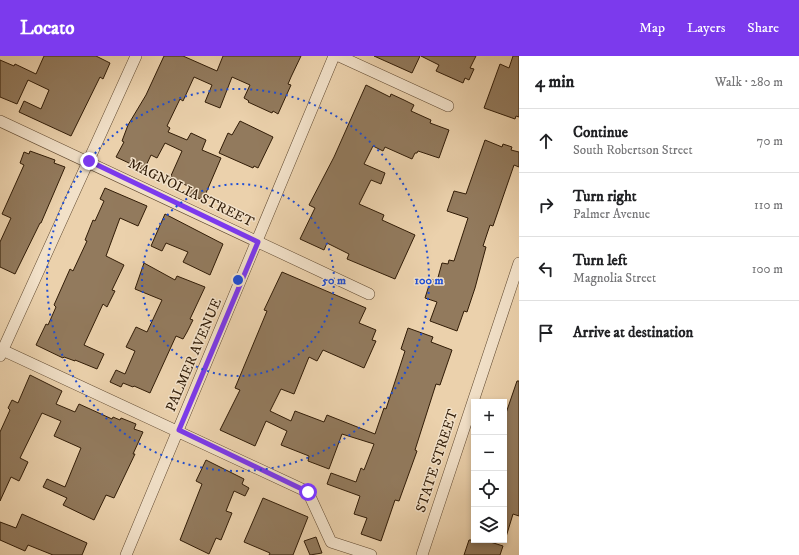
<!DOCTYPE html>
<meta charset="utf-8">
<style>
:root{--surface:#fff;--page:#f2f2f2;--text:#202124;--muted:#757577;--line:#e0e0e0;--accent:#7c3aed}
body{margin:0;font-family:"IM FELL DW Pica",serif;background:var(--page);color:var(--text)}
.controls{position:absolute;right:12px;bottom:12px;display:grid;overflow:hidden;border-radius:0px;box-shadow:0 2px 6px #0003}
.controls button{width:36px;height:36px;display:grid;place-items:center;padding:0;border:0;border-bottom:1px solid var(--line);background:var(--surface);color:var(--text);font:20px sans-serif}
.stop{position:absolute;width:12px;height:12px;margin:-9px;border:3px solid #7c3aed;border-radius:50%;background:#fff}
.stop.end{background:#7c3aed;border-color:#fff;box-shadow:0 1px 4px #0008}
.list{margin:0;padding:0;list-style:none}
h2{display:flex;justify-content:space-between;align-items:center;height:52px;margin:0;padding:0 16px;font-size:17px}
h2 small{font-size:13px;font-weight:400;color:var(--muted)}
.list li{display:grid;grid-template-columns:26px 1fr auto;gap:12px;align-items:center;box-sizing:border-box;height:64px;padding:0 16px;border-top:1px solid var(--line)}
.list b{display:block;font-size:15px;white-space:nowrap}
.list p{margin:0;font-size:13px;white-space:nowrap;color:var(--muted)}
.list em{font-size:13px;font-style:normal;color:var(--muted)}
.icon{flex:none;width:22px;height:22px;fill:none;stroke:currentColor;stroke-width:2;stroke-linecap:round;stroke-linejoin:round}
.map{position:relative;flex:none;width:519px;height:499px;overflow:hidden}
header{display:flex;align-items:center;gap:24px;box-sizing:border-box;height:56px;padding:0 20px;background:var(--accent);color:#fff}
header strong{font-size:19px}
nav{display:flex;gap:22px;margin-inline-start:auto;font-size:14px}
main{display:flex}
aside{flex:1;background:var(--surface)}
.map>svg:first-child{display:block}
.building{fill:#927a5d;stroke:#311c07}
.lines{fill:none;stroke-linecap:round;stroke-linejoin:round}
.street-casing{stroke:#604930;stroke-width:12}
.street{stroke:#f2e1c9;stroke-width:11}
.route{stroke:#7c3aed;stroke-width:5}
.ring{fill:none;stroke:#1d4ed8;stroke-width:2;stroke-dasharray:2 4}
.labels{text-anchor:middle;dominant-baseline:central;stroke-width:3;stroke-linejoin:round;paint-order:stroke}
.street-label{font-size:14px;fill:#311c07;stroke:#f2e1c9}
.centre{fill:#1d4ed8;stroke:#f2e1c9;stroke-width:2}
.ring-label{font-size:12px;text-anchor:middle;font-weight:bold;fill:#1d4ed8;stroke:#f2e1c9;stroke-width:3;stroke-linejoin:round;paint-order:stroke}
</style>
<header>
<strong>Locato</strong>
<nav><a>Map</a><a>Layers</a><a>Share</a></nav>
</header>
<main>
<div class="map">
<svg width="519" height="499" viewBox="0 0 519 499">
<rect width="100%" height="100%" fill="#ebd1ac"/>
<filter id="stains"><feTurbulence type="fractalNoise" baseFrequency=".005" numOctaves="4"/><feColorMatrix values="0 0 0 0 .2 0 0 0 0 .09 0 0 0 0 .02 0 0 0 .5 -.17"/></filter>
<radialGradient id="worn" r=".72"><stop offset=".6" stop-color="#630" stop-opacity="0"/><stop offset="1" stop-color="#630" stop-opacity=".3"/></radialGradient>
<path class="building" d="M44 0H96L110 7 103 23 100 21 71 80 19 56 24 45 41 53 49 34 28 24 17 48 0 41V4L14 10 15 8 36 18Z
M164 0H183L217 15 223 0H301L291 21 288 28 291 29 278 58 273 55 272 57 248 46 249 45 244 42 250 29 232 21 220 52 205 46 212 29 194 21 183 45 180 43 167 70 170 72 168 76 187 84 191 77 206 84 202 94 221 102 203 144 188 138 190 131 170 122 182 95 165 87 157 102 151 99 144 114 116 101 124 86 122 85 128 69 146 39Z
M374 0H420L412 17Z
M421 0H476L470 12 474 13 469 24 465 22 463 27 436 15 439 9Z
M513 0H519V61L516 60 515 63 484 52 500 8 509 12Z
M366 29 390 41 391 38 404 44 414 49 411 55 431 64 430 67 449 74 439 102 418 95 417 97H415L412 103 385 91 383 95 373 90 364 108 385 117 381 128 371 124 359 148 384 159 382 164 415 179 395 223 347 203 349 198 327 187 324 194 300 183 315 152 309 149 334 101Z
M240 65 273 81 258 112 254 110 253 112 219 97 228 77 232 79Z
M485 84 502 91 503 88 512 91 511 94 519 96V111L514 109 493 170 490 169 483 190 486 191 475 232 467 256 464 255 457 275 430 265 437 246 425 242 431 223 437 225 442 207 448 208 449 204 454 205 468 162 447 155 454 135 466 138Z
M30 95 55 104 54 107 65 111 41 167H40L15 218 0 211V186L11 162 2 158 24 109 20 107 24 96 29 98Z
M105 132 147 150 138 170 120 162 106 200 124 209 112 234 115 235 107 251 103 248 84 289 104 298 97 313 75 304V305L64 301 63 302 36 289 46 268 48 269 56 251 54 249 70 213 73 215 87 185 85 184 93 164 95 165 104 145 100 143Z
M165 158 223 188 210 219 183 206 188 196 166 187 162 195 151 190Z
M144 207 175 224 177 220 205 231 190 263 193 264 187 276 183 283 176 280 150 337 134 330 133 331 123 327 121 331 110 326 116 314 125 318 135 295 126 291 136 271 147 276 162 244 135 233Z
M282 216 366 252 359 267 376 274 372 284 376 285 364 312 323 294 317 305 309 301 294 338 281 333 270 355 291 365 295 355 324 366 327 359 375 378 384 352 386 353 405 295 401 293 408 272 433 281 431 286 452 294 440 329 436 328 415 394 417 395 399 445 395 444 381 485 361 478 367 462 354 458 360 440 327 428 331 417 356 426 361 412 364 414 374 388 342 378 329 413 308 405 309 400 281 389 287 375 266 365 255 390 220 374 240 334 235 332 267 255 264 254Z
M30 319 62 335 56 348 75 356 79 348 112 363 113 361 120 364 121 362 136 368 134 373 143 376 133 398H135L114 442 106 439 94 464 63 449 67 442 43 431 47 423 65 431 81 392 54 380 61 365 42 357 20 402 28 406 21 421 19 425 11 421 0 445V376L10 354 8 352 12 344 18 347Z
M517 325H519V460L513 458 506 481H504V363Z
M206 404 244 423 242 428 249 432 245 440 234 435 226 455 232 457 221 484 216 482 209 498 180 484 202 428 196 425Z
M263 442 308 461 293 499H269L270 497 244 486Z
M22 458 87 487 82 499H53L28 489 25 495 0 484V466L16 472Z
M316 481 322 497 310 499 304 485Z
M469 484H484L503 490 500 499H464Z"/>
<g class="lines">
<g class="street-casing">
<path id="street" d="M339 0 448 50
M0 65 369 238
M0 293 308 436 331 486 371 499
M0 300 136 0
M126 499 334 0
M422 499 519 207"/>
</g>
<use href="#street" class="street"/>
</g>
<g class="lines">
<path class="route" d="M89 105 258 186 179 374 308 436"/>
</g>
<g class="ring">
<circle cx="238" cy="224" r="96"/>
<circle cx="238" cy="224" r="191"/>
</g>
<g class="labels">
<g class="street-label">
<text transform="translate(191 137) rotate(26)">MAGNOLIA STREET</text>
<text transform="translate(194 299) rotate(-67)">PALMER AVENUE</text>
<text transform="translate(437 405) rotate(-72)">STATE STREET</text>
</g>
</g>
<circle cx="238" cy="224" r="6" class="centre"/>
<g class="ring-label">
<text x="334" y="228">50 m</text>
<text x="429" y="228">100 m</text>
</g>
<rect width="100%" height="100%" filter="url(#stains)"/>
<rect width="100%" height="100%" fill="url(#worn)"/>
</svg>
<div class="controls">
<button>+</button>
<button>−</button>
<button><svg class="icon" aria-label="locate" viewBox="0 0 24 24"><circle cx="12" cy="12" r="6"/><path d="M12 2v4M12 18v4M2 12h4M18 12h4"/></svg></button>
<button><svg class="icon" aria-label="layers" viewBox="0 0 24 24"><path d="M12 4l9 5-9 5-9-5zM3 14l9 5 9-5"/></svg></button>
</div>
<div class="stop" style="left:308px;top:436px"></div>
<div class="stop end" style="left:89px;top:105px"></div>
</div>
<aside>
<h2>4 min<small>Walk · 280 m</small></h2>
<ul class="list">
<li><svg class="icon" aria-label="ahead" viewBox="0 0 24 24"><path d="M12 20V5M6 11l6-6 6 6"/></svg><div><b>Continue</b><p>South Robertson Street</p></div><em>70 m</em></li>
<li><svg class="icon" aria-label="right" viewBox="0 0 24 24"><path d="M7 20v-9h11M14 6l5 5-5 5"/></svg><div><b>Turn right</b><p>Palmer Avenue</p></div><em>110 m</em></li>
<li><svg class="icon" aria-label="left" viewBox="0 0 24 24"><path d="M17 20v-9H6M10 6l-5 5 5 5"/></svg><div><b>Turn left</b><p>Magnolia Street</p></div><em>100 m</em></li>
<li><svg class="icon" aria-label="arrive" viewBox="0 0 24 24"><path d="M6 21V4h12l-3 4 3 4H6"/></svg><div><b>Arrive at destination</b></div></li>
</ul>
</aside>
</main>
